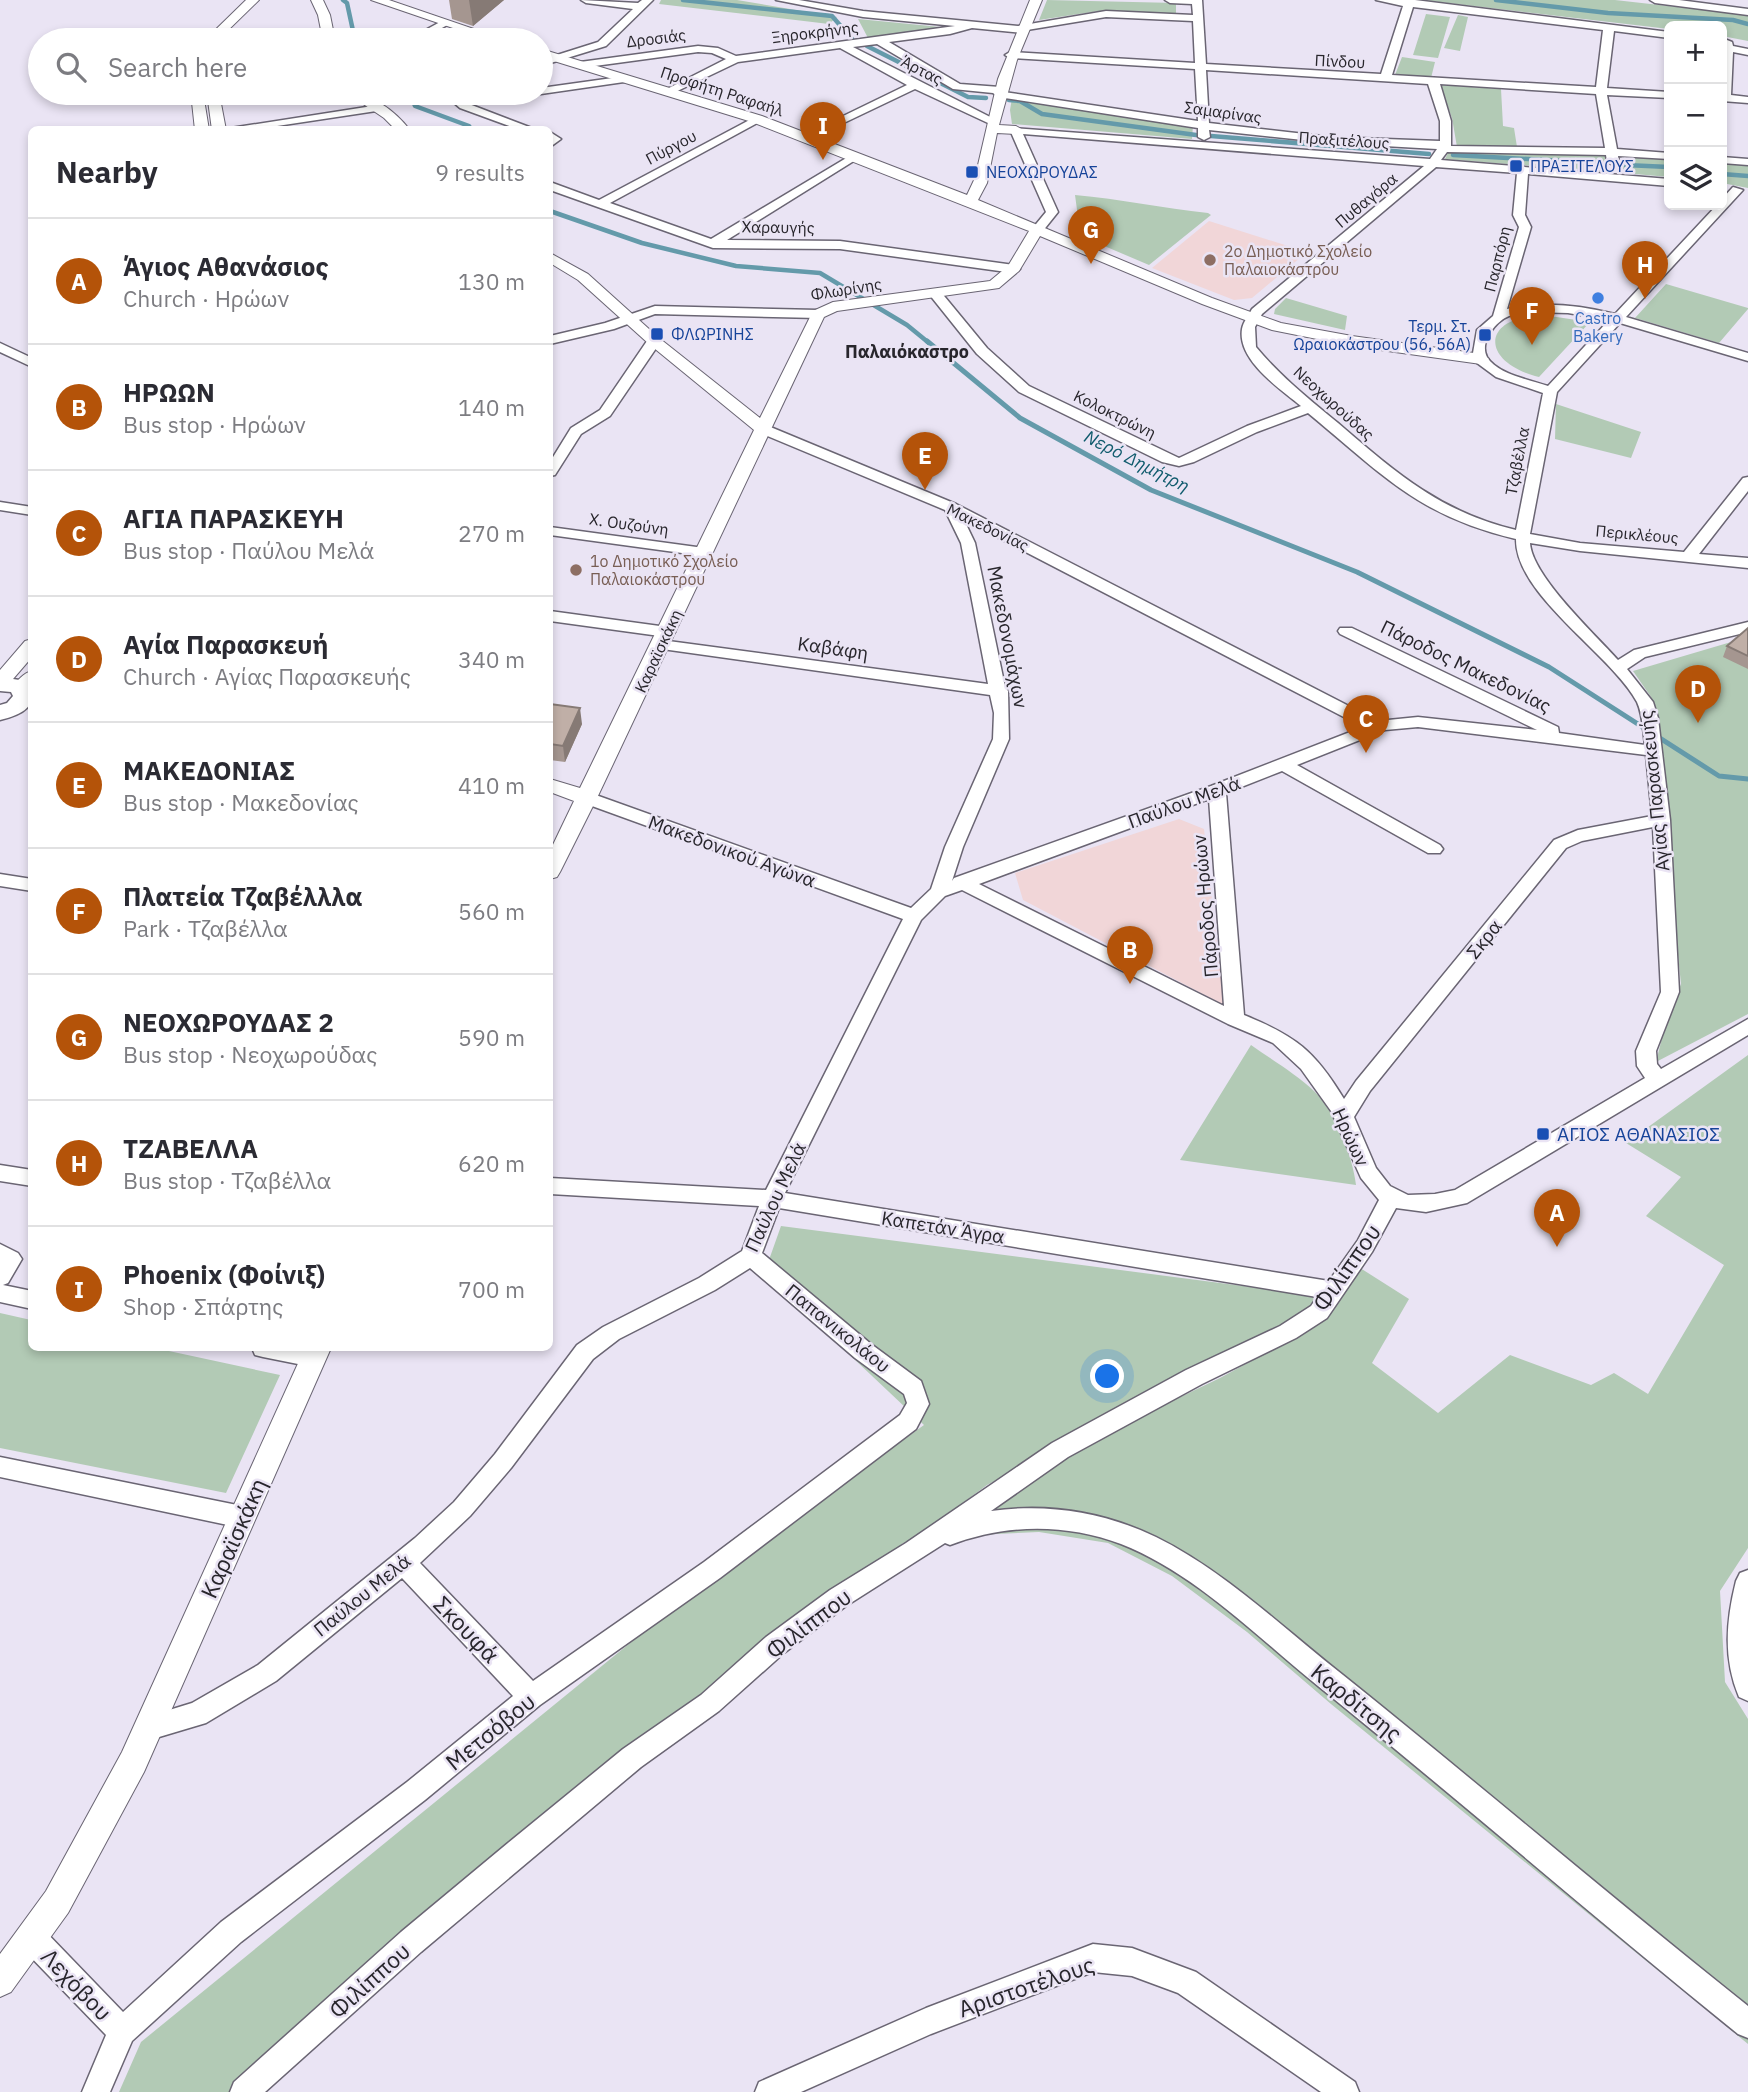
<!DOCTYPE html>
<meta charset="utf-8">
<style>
:root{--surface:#fff;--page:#f7f7f7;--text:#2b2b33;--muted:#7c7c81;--line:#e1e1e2;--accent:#b45309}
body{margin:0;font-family:"IBM Plex Sans",sans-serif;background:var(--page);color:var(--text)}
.controls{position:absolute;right:21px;top:21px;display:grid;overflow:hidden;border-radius:10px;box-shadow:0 4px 10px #0003}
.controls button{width:63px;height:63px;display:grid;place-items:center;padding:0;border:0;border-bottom:2px solid var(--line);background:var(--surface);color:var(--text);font:35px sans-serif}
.you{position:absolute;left:1108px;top:1377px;width:24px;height:24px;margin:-18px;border:5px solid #fff;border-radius:50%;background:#1a73e8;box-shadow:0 0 0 10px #1a73e833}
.badge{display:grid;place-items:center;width:46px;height:46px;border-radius:50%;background:var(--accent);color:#fff;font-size:23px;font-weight:700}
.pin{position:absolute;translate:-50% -58px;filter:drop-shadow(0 2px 4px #0008)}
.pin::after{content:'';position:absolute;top:37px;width:24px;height:21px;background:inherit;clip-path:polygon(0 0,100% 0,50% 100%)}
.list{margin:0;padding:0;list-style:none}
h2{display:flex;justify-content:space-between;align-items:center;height:91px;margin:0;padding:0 28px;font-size:30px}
h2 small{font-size:23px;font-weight:400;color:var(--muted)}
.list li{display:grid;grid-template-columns:46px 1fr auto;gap:21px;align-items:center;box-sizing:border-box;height:126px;padding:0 28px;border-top:2px solid var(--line)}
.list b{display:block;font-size:26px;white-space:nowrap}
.list p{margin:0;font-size:23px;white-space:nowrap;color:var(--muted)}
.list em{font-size:23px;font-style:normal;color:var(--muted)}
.icon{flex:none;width:38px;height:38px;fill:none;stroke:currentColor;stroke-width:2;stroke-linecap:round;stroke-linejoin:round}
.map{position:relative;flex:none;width:1748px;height:2092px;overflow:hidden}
.search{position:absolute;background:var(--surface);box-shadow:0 4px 10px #0003;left:28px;top:28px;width:525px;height:77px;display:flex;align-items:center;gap:18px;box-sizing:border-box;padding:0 24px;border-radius:38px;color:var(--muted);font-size:26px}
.panel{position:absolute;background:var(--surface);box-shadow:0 4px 10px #0003;left:28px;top:126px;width:525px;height:1225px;border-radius:10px}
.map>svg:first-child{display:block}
.industrial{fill:#f1d6d8}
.green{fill:#b2cab5}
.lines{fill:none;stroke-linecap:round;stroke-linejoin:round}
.stream-far1{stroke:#649aaa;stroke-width:4.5}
.stream{stroke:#649aaa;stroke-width:5}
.minor-casing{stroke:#6a6573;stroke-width:3}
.tertiary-casing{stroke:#6a6573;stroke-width:2}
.secondary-casing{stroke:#6a6573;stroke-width:3}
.minor{fill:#fff;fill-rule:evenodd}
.tertiary{fill:#fff;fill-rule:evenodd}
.secondary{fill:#fff;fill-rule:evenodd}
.wall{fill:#a59690}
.shaded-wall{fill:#867a75}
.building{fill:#c0afa7;stroke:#867a75;stroke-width:2}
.transit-dot{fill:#1a4fb4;stroke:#eae4f4;stroke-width:2.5}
.education-dot{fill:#8d6e63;stroke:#eae4f4;stroke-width:2.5}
.shop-dot{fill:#3f7fe0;stroke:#eae4f4;stroke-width:2.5}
.labels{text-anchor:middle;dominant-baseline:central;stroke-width:5;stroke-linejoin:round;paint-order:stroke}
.far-street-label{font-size:16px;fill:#28262c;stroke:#eae4f4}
.far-transit-label{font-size:16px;fill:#164399;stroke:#eae4f4;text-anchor:start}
.far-education-label{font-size:16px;fill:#785e54;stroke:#eae4f4;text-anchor:start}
.far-shop-label{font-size:16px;fill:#366cbe;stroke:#eae4f4}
.far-neighbourhood-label{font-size:18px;font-weight:bold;fill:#28262c;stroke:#eae4f4}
.far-water-label{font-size:18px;font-style:italic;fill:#105b6d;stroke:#eae4f4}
.street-label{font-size:19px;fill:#28262c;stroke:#eae4f4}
.transit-label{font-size:19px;fill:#164399;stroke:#eae4f4;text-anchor:start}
.near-street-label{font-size:23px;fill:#28262c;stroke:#eae4f4}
</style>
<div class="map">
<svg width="1748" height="2092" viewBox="0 0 1748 2092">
<rect width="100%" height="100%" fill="#eae4f4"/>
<path class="industrial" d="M1209 221 1307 252 1252 298 1234 300 1152 268Z
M1179 819 1204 829 1224 1005 1023 900 1015 873Z"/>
<path class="green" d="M661 0H737L837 17 829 24 659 4Z
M1047 0 1176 3V14L1099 11 1039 20Z
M1423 0H1615L1748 15V41L1722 36V26H1669V29Z
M1426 14 1450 17 1438 58 1413 55Z
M1458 15 1468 17 1460 51 1444 48Z
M858 19 951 28 868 38Z
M1402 57 1435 62 1431 78 1395 75Z
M1440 85 1501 89 1503 126 1514 128 1517 147H1457L1452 118Z
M1012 98 1193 125 1192 139 1012 124 1010 110Z
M1449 151 1605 153 1608 172 1445 159Z
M1621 154 1669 158V177L1623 173Z
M1722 162 1748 164V188L1722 183Z
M1075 195C1120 199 1163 208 1208 213L1211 215 1149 265 1102 245 1080 232Z
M1666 284 1748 308V309L1719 343 1635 318Z
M1286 298 1347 316 1345 330 1274 314 1275 309Z
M1543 315 1590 322 1539 377C1481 363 1479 317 1543 315Z
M1556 404 1641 432 1631 458 1555 439Z
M1748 637V1014L1656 1062 1667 1018 1681 984 1651 697 1633 671Z
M1251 1045C1272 1060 1296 1074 1314 1091 1335 1111 1353 1157 1356 1185L1180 1160Z
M1748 1055V1548L1720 1591 1725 1682 1748 1719V2044L1331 1704 1247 1632 1172 1576 1108 1543 1039 1532 955 1536 903 1543 244 2092H119L141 2042 695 1590 924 1425 764 1274 781 1226 1313 1295 1334 1291 1310 1324 1055 1449 987 1485 944 1517 986 1490 1220 1378 1316 1326 1357 1266 1409 1299 1372 1363 1438 1413 1510 1355 1591 1385 1614 1373 1648 1394 1724 1265 1646 1216 1681 1177 1626 1143Z
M0 1313 31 1320 32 1348H155L280 1375 226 1493 0 1448Z"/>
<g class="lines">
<path class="stream-far1" d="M343 0 347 3 355 40
M683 0 832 16 852 39
M1496 0 1608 13 1733 20 1748 24
M867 46 968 97 986 98
M410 93 415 106 469 126 472 130
M1009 100 1020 101 1042 114 1196 135
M1211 136 1429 154
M1453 155 1601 163
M1625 165 1669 167
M1722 174 1748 176
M550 211 642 243 736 266 820 273 907 325 929 343"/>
<path class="stream" d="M927 341 1020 418 1151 490 1357 572 1549 667 1719 776 1748 779"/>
<g class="minor-casing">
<path id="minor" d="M581 0 638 3 642 0H653L606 46 541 66V60L598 42 633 9 586 3Z
M776 0H799L863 11 1018 26 1106 11 1193 15 1192 4 1170 3 1165 0H1202L1206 64 1381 74 1403 6 1376 0H1415L1669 32V38L1614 31 1607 88 1669 92V98L1607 95 1617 149 1669 153V159L1618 156 1619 162 1613 165 1607 162 1606 155 1447 152 1441 160 1669 179V186L1528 174 1525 215 1531 227 1507 309C1543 301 1579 305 1615 314L1717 205H1722V199L1733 187 1743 190 1626 317 1748 353V361L1620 323 1557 392 1530 534 1580 543 1684 552 1743 478 1748 477V491L1699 554 1748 558V568L1580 551 1530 543C1532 576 1595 634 1618 660L1634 650 1748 622V632L1645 657 1627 669 1653 702 1658 718 1670 820 1679 992 1656 1051 1657 1064 1661 1069 1748 1019V1035L1467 1203 1426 1212 1396 1208 1372 1252 1327 1318 1296 1338 1202 1384 1068 1457 991 1511C1048 1503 1104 1512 1156 1537 1225 1571 1283 1628 1343 1675 1479 1784 1612 1898 1748 2006V2038L1738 2034C1597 1920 1459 1800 1318 1686 1257 1637 1195 1573 1121 1544 1065 1523 1005 1524 950 1545L945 1543 846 1606 784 1653 719 1711 641 1767 421 1952 265 2092H230L234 2082 401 1932 508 1843 623 1749 701 1695 766 1637 830 1590 906 1543 1052 1443 1186 1370 1280 1326 1311 1306 1317 1297 779 1208 762 1253 871 1344 921 1381 929 1404 916 1429 720 1578 540 1705 425 1800 241 1942 132 2041 110 2092H82L106 2035 22 1948 19 1938 22 1928 32 1925 42 1928 123 2012 221 1922 407 1782 513 1696 402 1578 276 1681 206 1723 149 1740 140 1737 136 1728 140 1719 192 1703 258 1665 415 1538 454 1502 495 1454 577 1345 603 1327 699 1278 742 1251 759 1206 550 1194V1178L766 1190 903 919 581 802 578 798 581 794H593L911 908 931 889 945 847 993 739 994 713 990 695 655 648 653 645 661 640 988 684 961 543 945 510 758 432V426H768L956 504 1378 721 1418 717 1537 730 1340 634 1338 631 1340 628H1352L1558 727 1559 733 1645 745C1643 731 1643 715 1637 702 1611 654 1515 595 1516 539 1418 516 1382 474 1308 413L1257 432 1194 462 1179 466 1162 462 1019 392 977 354 929 294 930 291H940L987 348 1029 386 1179 458 1247 426 1301 406C1280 389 1237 360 1242 329 1243 322 1249 315 1252 309L1424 166 1023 134 1058 212 1042 232 1038 233 1032 229 1046 212 1010 130 1012 128 1430 159 1437 149 1331 143 1209 130 1210 137 1204 140 1198 137V128L998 97 993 93 953 89 877 44 853 47 998 121 988 123 915 89 806 141 802 140V136L907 85 840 48 738 62 669 95 664 92 665 90 726 59 712 53 698 52 580 68 575 65 580 62 698 46 718 48 736 56 955 26 863 17ZM1413 7 1603 30 1596 87 1392 75ZM1106 17 1193 21 1195 63 1010 52 1005 55 1010 58 1195 69 1198 121 1004 92V88L1000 87 960 84 889 42 950 34 972 28 1022 33 1027 30ZM1206 70 1428 84 1440 121V141L1331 137 1209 123ZM1440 84 1596 94 1605 148 1451 146V121ZM1436 167 1517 173 1513 215 1519 227 1493 316 1477 330 1473 353 1477 363 1496 377 1543 393 1516 530C1440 512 1395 472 1338 423 1309 399 1280 376 1256 347L1255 327 1262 314ZM1531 312 1568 313 1609 320 1548 386C1530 380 1497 374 1487 357 1479 342 1496 321 1509 316 1516 314 1524 313 1531 312ZM964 520 1363 727 1211 786 954 878 952 881 963 847 1009 739 1008 691 1005 687 975 543ZM1418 727 1646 755 1652 816 1578 830 1554 840 1356 1081 1344 1099C1315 1051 1296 1036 1244 1015L1226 793 1282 771 1428 853H1440L1443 849 1440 845 1297 765 1385 730ZM1209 799 1224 1006 979 884ZM1653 827 1661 992 1636 1051 1637 1066 1645 1078 1455 1190 1435 1194 1408 1195 1390 1186 1376 1168 1354 1117 1370 1091 1566 848 1582 841ZM962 890 1228 1024 1273 1043 1301 1069 1331 1111 1361 1178 1379 1200 1358 1240 1329 1281 785 1193 921 920 945 896ZM750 1268 855 1358 904 1394 907 1403 900 1415 704 1562 533 1681 420 1563 470 1516 511 1468 593 1359 619 1339 715 1290Z
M1650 0H1679L1748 9V15L1655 3Z
M442 21 451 23 420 40H407Z
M1722 38 1732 42 1733 46 1748 49V55L1733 52 1731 95 1748 97V103L1722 101Z
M627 76 632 79 631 81 541 94 537 93H541V88Z
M503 93H531L526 96 469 104 537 130H520L460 108 453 102 459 99Z
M379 105 383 106V110L251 130H218Z
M757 116 763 119 761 121 610 203 711 239 853 154 857 155V159L727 240 840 241 1014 265 1020 269 1014 273 840 249 713 248 550 190V182L599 200Z
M550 132 561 139 550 147Z
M1722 157 1748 159V165L1722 163Z
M655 306 818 310 824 314 818 318 655 314 614 329 550 344V336L605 323Z
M654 337 661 341 610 416 581 434 555 475 550 476V462L571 428 600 410 649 338Z
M0 343 32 358V367L0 352Z
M0 502 32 507V515L0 510Z
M550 527 704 548 711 552 704 556 550 535Z
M550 611 667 627 675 632 667 637 550 621Z
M0 874 32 879V891L0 886Z
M0 1165 32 1170V1186L0 1181Z
M0 1244 18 1253 22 1259 8 1283 3 1285 32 1291V1309L0 1302Z
M252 1348H307L321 1351 324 1358 321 1365 313 1367 263 1357 255 1355Z
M0 1457 242 1506 250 1510 254 1517 250 1524 242 1528 0 1477Z
M1748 1570V1701L1739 1697C1723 1659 1726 1621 1736 1581L1740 1573Z
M1093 1944 1132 1948 1196 1972 1355 2082 1359 2092H1321L1178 1993 1132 1976 1093 1972 931 2034 801 2092H755L759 2082 926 2008Z"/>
</g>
<g class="tertiary-casing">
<path id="tertiary" d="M246 0H259L218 40H205Z
M311 0H323L330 15 335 40H323L318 15Z
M371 0H389L506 40H488Z
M1030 0H1042L1017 60 999 125 1016 126 1023 130 1016 134 997 133 987 183 978 200 1212 298 1281 323 1352 336 1481 354 1489 359 1481 364 1352 346 1272 330 1202 304 1040 236 1019 271 999 288 837 311 824 317 597 798 560 872 557 877 550 879V851L574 801 550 792V779L580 788 754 430 649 344 578 280 550 263V253L588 274 659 338 760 418 813 311 833 302 990 281 1008 266 1029 231 752 122 541 57V49L762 116 967 195 975 178 998 79Z
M191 93H203L209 130H195Z
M207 93H219L226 130H212Z
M347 93C372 93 395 111 410 130H396L384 118Z
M32 639V657L7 686 0 688V670L25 641Z
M32 671V689L22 694 15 692 12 688C17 681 23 673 32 671Z
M305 1348H331L144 1772 68 1913 11 1992 0 1997V1954L46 1891 122 1752Z"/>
</g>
<g class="secondary-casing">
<path id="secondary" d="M0 677 26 681C42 706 21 715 0 720V705L7 703 13 696 11 692 0 691Z"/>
</g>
<use href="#minor" class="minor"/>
<use href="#tertiary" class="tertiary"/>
<use href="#secondary" class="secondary"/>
</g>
<path class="wall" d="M449 0H504L473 26 452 19Z
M1748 628V669L1723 657 1727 646Z
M550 704 582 724 565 762 550 760Z"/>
<path class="shaded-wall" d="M469 0H504L473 26Z
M580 708 582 724 565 762 563 746Z"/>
<path class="building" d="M1748 628V656L1727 646Z
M550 704 580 708 563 746 550 744Z"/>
<g class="transit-dot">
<rect x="1509" y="159" width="14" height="14" rx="3.5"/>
<rect x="965" y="165" width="14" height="14" rx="3.5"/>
<rect x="650" y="327" width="14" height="14" rx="3.5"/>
<rect x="1478" y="328" width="14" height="14" rx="3.5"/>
<rect x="1536" y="1127" width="14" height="14" rx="3.5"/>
</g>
<g class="education-dot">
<circle cx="1210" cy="260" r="7"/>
<circle cx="576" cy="570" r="7"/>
</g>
<circle class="shop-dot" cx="1598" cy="298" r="7"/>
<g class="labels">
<g class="far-street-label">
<text transform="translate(815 32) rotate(-7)">Ξηροκρήνης</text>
<text transform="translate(656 38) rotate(-7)">Δροσιάς</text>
<text transform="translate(1340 61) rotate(3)">Πίνδου</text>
<text transform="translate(922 70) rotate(27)">Άρτας</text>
<text transform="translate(722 91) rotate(18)">Προφήτη Ραφαήλ</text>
<text transform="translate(1223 112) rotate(8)">Σαμαρίνας</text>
<text transform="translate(1344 140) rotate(4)">Πραξιτέλους</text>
<text transform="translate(671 147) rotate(-28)">Πύργου</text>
<text transform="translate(1366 200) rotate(-40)">Πυθαγόρα</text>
<text transform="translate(778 227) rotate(1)">Χαραυγής</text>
<text transform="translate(1497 259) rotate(-76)">Παρπόρη</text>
<text transform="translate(846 289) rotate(-9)">Φλωρίνης</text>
<text transform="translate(1334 403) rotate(42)">Νεοχωρούδας</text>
<text transform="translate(1115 414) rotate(26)">Κολοκτρώνη</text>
<text transform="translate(1517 461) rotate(-79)">Τζαβέλλα</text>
<text transform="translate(629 524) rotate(8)">Χ. Ουζούνη</text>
<text transform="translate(988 527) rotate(26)">Μακεδονίας</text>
<text transform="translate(1637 534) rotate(5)">Περικλέους</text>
<text transform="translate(658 651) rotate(-65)">Καραϊσκάκη</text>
</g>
<g class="far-transit-label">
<text x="1530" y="166">ΠΡΑΞΙΤΕΛΟΥΣ</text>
<text x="986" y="172">ΝΕΟΧΩΡΟΥΔΑΣ</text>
<text x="1471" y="326" text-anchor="end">Τερμ. Στ.<tspan x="1471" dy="18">Ωραιοκάστρου (56, 56Α)</tspan></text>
<text x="671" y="334">ΦΛΩΡΙΝΗΣ</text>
</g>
<g class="far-education-label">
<text x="1224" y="251">2ο Δημοτικό Σχολείο<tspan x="1224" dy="18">Παλαιοκάστρου</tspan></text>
<text x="590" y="561">1ο Δημοτικό Σχολείο<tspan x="590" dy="18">Παλαιοκάστρου</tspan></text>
</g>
<g class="far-shop-label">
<text x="1598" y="318">Castro<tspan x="1598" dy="18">Bakery</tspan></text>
</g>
<g class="far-neighbourhood-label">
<text x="907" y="351">Παλαιόκαστρο</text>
</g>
<g class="far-water-label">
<text transform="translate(1137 461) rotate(27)">Νερό Δημήτρη</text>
</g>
<g class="street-label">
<text transform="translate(1008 637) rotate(79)">Μακεδονομάχων</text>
<text transform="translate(833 648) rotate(8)">Καβάφη</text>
<text transform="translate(1466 666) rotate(26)">Πάροδος Μακεδονίας</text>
<text transform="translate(1654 791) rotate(-96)">Αγίας Παρασκευής</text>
<text transform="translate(1184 802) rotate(-20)">Παύλου Μελά</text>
<text transform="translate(732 851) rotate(20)">Μακεδονικού Αγώνα</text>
<text transform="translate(1205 906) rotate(-95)">Πάροδος Ηρώων</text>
<text transform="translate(1484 939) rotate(-51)">Σκρα</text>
<text transform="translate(1351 1137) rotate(65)">Ηρώων</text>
<text transform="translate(775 1197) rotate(-65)">Παύλου Μελά</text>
<text transform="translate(943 1227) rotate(9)">Καπετάν Άγρα</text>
<text transform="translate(838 1328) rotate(39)">Παπανικολάου</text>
<text transform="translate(362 1595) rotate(-39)">Παύλου Μελά</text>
</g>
<g class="transit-label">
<text x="1557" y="1134">ΑΓΙΟΣ ΑΘΑΝΑΣΙΟΣ</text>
</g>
<g class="near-street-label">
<text transform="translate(1346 1267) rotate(-55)">Φιλίππου</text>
<text transform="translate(233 1538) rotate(-66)">Καραϊσκάκη</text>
<text transform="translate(808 1623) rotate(-37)">Φιλίππου</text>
<text transform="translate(467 1629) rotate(46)">Σκουφά</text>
<text transform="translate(1357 1702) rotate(39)">Καρδίτσης</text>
<text transform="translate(490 1731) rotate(-39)">Μετσόβου</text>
<text transform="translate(369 1980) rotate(-42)">Φιλίππου</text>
<text transform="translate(77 1984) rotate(46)">Λεχόβου</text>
<text transform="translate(1026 1986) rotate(-19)">Αριστοτέλους</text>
</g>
</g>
</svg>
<div class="controls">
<button>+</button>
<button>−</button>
<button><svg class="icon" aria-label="layers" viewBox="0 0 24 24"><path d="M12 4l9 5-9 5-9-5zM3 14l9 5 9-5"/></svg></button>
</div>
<div class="you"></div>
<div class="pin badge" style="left:1557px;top:1247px">A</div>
<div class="pin badge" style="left:1130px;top:984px">B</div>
<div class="pin badge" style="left:1366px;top:753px">C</div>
<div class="pin badge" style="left:1698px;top:723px">D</div>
<div class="pin badge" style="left:925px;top:490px">E</div>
<div class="pin badge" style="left:1532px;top:345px">F</div>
<div class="pin badge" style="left:1091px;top:264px">G</div>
<div class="pin badge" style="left:1645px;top:299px">H</div>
<div class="pin badge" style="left:823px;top:160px">I</div>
<div class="search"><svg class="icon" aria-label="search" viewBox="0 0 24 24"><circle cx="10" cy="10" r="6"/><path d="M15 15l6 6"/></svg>Search here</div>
<section class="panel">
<h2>Nearby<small>9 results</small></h2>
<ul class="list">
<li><span class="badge">A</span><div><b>Άγιος Αθανάσιος</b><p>Church · Ηρώων</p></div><em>130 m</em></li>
<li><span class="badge">B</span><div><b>ΗΡΩΩΝ</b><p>Bus stop · Ηρώων</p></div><em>140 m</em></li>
<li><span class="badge">C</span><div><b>ΑΓΙΑ ΠΑΡΑΣΚΕΥΗ</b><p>Bus stop · Παύλου Μελά</p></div><em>270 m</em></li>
<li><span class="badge">D</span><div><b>Αγία Παρασκευή</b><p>Church · Αγίας Παρασκευής</p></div><em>340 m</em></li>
<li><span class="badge">E</span><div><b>ΜΑΚΕΔΟΝΙΑΣ</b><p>Bus stop · Μακεδονίας</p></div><em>410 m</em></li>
<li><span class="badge">F</span><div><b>Πλατεία Τζαβέλλλα</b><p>Park · Τζαβέλλα</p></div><em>560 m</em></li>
<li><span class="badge">G</span><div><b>ΝΕΟΧΩΡΟΥΔΑΣ 2</b><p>Bus stop · Νεοχωρούδας</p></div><em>590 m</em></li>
<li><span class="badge">H</span><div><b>ΤΖΑΒΕΛΛΑ</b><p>Bus stop · Τζαβέλλα</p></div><em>620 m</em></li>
<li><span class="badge">I</span><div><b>Phoenix (Φοίνιξ)</b><p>Shop · Σπάρτης</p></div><em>700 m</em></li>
</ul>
</section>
</div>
